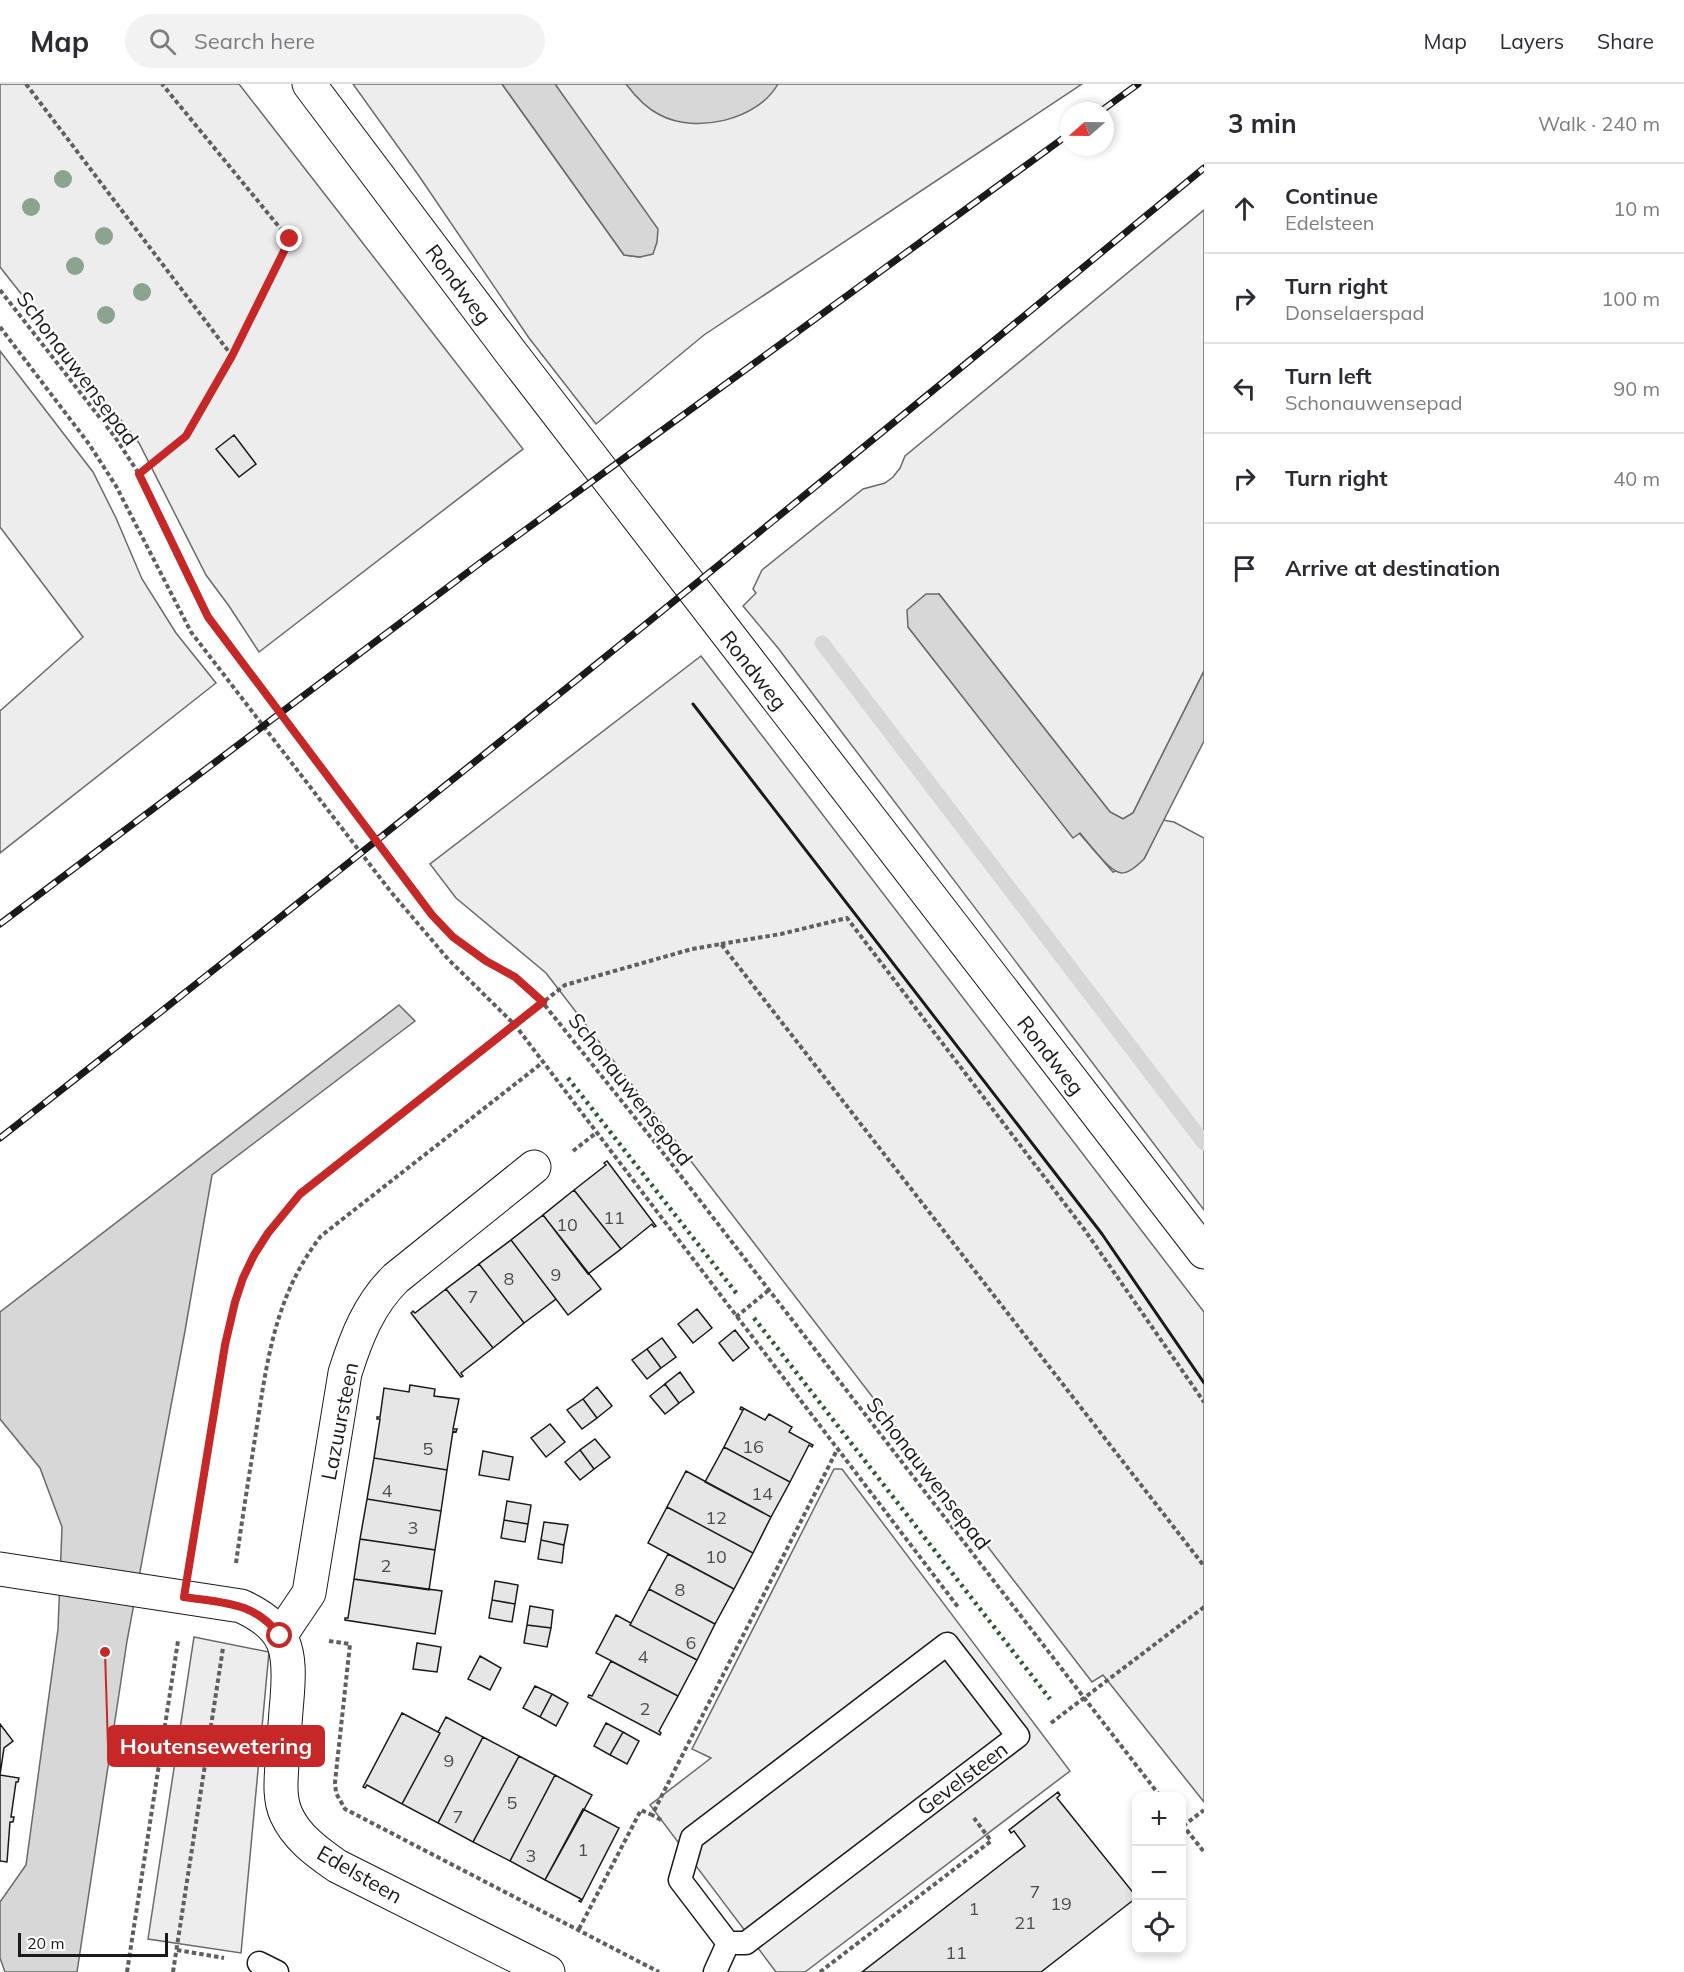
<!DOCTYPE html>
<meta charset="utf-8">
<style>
:root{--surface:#fff;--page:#f2f2f3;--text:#2b2b33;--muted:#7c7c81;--line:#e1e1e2}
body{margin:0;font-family:Mulish,sans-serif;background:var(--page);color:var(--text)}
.controls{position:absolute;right:18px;bottom:18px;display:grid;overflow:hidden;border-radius:12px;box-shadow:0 3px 9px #0003}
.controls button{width:54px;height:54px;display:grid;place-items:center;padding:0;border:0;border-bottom:2px solid var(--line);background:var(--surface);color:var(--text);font:30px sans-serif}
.compass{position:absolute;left:1060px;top:18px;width:54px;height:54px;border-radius:50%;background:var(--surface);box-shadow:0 3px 9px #0003;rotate:250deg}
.scale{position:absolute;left:18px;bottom:15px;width:150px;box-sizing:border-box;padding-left:6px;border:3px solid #1a1a1a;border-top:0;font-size:16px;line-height:21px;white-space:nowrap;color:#1a1a1a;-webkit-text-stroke:4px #fff;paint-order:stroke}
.stop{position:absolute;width:18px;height:18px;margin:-14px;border:4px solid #c62828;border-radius:50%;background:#fff}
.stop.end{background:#c62828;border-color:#fff;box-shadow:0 2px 6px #0008}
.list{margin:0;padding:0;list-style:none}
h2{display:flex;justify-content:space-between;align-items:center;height:78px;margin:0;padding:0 24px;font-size:26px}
h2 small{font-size:20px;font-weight:400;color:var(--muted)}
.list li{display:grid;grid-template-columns:39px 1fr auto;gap:18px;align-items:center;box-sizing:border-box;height:90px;padding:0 24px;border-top:2px solid var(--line)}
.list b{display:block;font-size:22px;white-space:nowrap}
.list p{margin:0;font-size:20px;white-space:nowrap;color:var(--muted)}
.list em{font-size:20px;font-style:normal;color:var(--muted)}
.icon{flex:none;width:33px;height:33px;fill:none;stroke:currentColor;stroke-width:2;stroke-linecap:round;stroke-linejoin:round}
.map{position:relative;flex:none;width:1204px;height:1888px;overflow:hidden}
header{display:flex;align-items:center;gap:36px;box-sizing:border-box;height:84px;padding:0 30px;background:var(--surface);border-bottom:2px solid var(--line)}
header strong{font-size:28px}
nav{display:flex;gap:33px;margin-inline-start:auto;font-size:21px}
.search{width:420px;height:54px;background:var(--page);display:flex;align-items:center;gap:15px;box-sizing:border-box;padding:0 21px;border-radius:33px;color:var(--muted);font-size:22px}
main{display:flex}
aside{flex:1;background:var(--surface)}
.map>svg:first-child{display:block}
.built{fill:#ededed;stroke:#6a6a6a;stroke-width:1.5}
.water{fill:#d7d7d7;stroke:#6a6a6a;stroke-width:1.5}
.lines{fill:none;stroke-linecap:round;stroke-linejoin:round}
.stream{stroke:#d7d7d7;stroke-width:15}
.building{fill:#e6e6e6;stroke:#1a1a1a;stroke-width:1.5}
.lane-casing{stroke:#1a1a1a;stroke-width:25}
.street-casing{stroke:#1a1a1a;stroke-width:35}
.secondary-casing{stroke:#1a1a1a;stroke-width:35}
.path{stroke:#5f5f5f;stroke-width:4;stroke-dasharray:4.5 3;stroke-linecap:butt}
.lane{stroke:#fff;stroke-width:22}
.street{stroke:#fff;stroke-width:33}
.secondary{stroke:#fff;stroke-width:33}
.rail-casing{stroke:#1a1a1a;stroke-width:7}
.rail{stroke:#fff;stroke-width:4.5;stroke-dasharray:14;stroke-linecap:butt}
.hedge{stroke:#2b5a34;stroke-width:4.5;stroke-dasharray:3 4.5;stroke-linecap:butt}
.wall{stroke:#1a1a1a;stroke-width:3}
.tree{fill:#8aa48f}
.route{stroke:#c62828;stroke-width:8}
.labels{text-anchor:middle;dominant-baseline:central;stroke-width:4.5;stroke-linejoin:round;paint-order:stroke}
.number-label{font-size:18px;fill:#4d4d4d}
.street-label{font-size:21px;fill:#1a1a1a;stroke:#fff}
.leader{fill:none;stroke:#c62828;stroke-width:2}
.callout-dot{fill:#c62828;stroke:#fff;stroke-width:2}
.callout{fill:#c62828;stroke:#c62828;stroke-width:2}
.callout-label{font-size:22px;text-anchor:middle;font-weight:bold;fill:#fff}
</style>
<header>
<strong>Map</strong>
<div class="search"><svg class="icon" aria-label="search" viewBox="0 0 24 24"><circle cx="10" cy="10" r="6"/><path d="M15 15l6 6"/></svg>Search here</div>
<nav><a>Map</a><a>Layers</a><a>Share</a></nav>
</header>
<main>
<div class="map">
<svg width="1204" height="1888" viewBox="0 0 1204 1888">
<rect width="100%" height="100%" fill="#fff"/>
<path class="built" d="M0 0H239L523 365 259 568 229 522 206 491 139 359 0 183Z
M353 0H502L624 171 640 173 566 16 555 0H1082L704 251 596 340 529 254 419 92Z
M1204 126V587L1133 729 1123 735 1110 728 939 510 908 543 1073 753 1079 749 1113 788 1144 775 1163 736 1174 738 1204 754V1126L778 564 743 522 756 509 753 505 762 486 863 405 885 399 893 393 900 384 905 372Z
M0 267 93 388 116 434 142 495 176 549 216 599 0 769V627L83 553 0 443Z
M701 572 1204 1228V1718L1103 1591 1092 1598 546 889 456 814 430 780Z
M834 1385H842L1070 1687 805 1888H776L650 1721 711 1674 692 1665Z
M194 1553 269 1568 241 1869 148 1855Z"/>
<path class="water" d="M502 0H555L658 145 657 158 653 170 640 173 624 171Z
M626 0H778C758 36 696 50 660 31 646 24 635 12 626 0Z
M926 510H939L1110 728 1123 735 1133 729 1204 587V657L1144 775C1126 793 1119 794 1102 775 1094 766 1087 758 1080 749L1073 754 908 543 907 526Z
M399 921 415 937 212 1091 185 1247 127 1557 77 1888H5L0 1874V1818L26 1781 58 1545 62 1443 40 1384 0 1335V1228Z"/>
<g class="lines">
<path class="stream" d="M822 559 1204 1059"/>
</g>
<path class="building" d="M234 351 256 380 239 393 216 365Z
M607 1077 656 1142 654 1143 652 1140 621 1165 574 1106 606 1081 604 1079Z
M574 1106 621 1165 588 1190 543 1131Z
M543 1131 601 1205 568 1231 511 1156Z
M511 1156 556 1215 524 1239 479 1180Z
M479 1180 524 1239 493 1264 446 1205Z
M446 1205 493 1264 461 1289 463 1292 461 1293 411 1229 413 1227 415 1229Z
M697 1225 712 1244 693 1259 678 1240Z
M735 1246 749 1264 733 1277 719 1259Z
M662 1254 676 1273 661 1284 647 1265Z
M647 1265 661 1284 647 1295 632 1276Z
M680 1288 694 1308 679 1319 665 1300Z
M665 1300 679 1319 665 1330 650 1312Z
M410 1301 435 1305 434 1312 459 1315 453 1345H457L456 1348 453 1347 447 1386 374 1374 380 1335H377V1333H380L384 1304 409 1308Z
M597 1303 612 1322 597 1334 583 1315Z
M583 1315 597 1334 582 1345 567 1326Z
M741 1323 765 1336 769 1330 792 1343 789 1348 813 1361 812 1363 809 1361 790 1398 724 1363 743 1326 740 1325Z
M550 1340 565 1358 546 1373 531 1354Z
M595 1355 610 1373 594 1385 580 1366Z
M724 1363 790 1398 771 1433 705 1398Z
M580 1366 594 1385 580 1396 565 1378Z
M483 1367 513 1373 509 1396 479 1391Z
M374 1374 447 1386 441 1427 367 1415Z
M686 1387 771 1433 753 1469 667 1423Z
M367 1415 441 1427 435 1466 360 1455Z
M507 1417 531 1421 528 1440 504 1436Z
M667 1423 753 1469 734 1505 648 1459Z
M504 1436 528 1440 525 1458 501 1454Z
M544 1438 568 1441 564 1461 541 1456Z
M360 1455 435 1466 429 1506 354 1495Z
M541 1456 564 1461 562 1479 538 1475Z
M668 1470 734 1505 715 1540 649 1505Z
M354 1495 442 1507 435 1550 345 1536V1534H348Z
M495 1497 518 1501 515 1520 492 1516Z
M649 1505 715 1540 697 1576 630 1541Z
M492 1516 515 1520 512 1538 489 1534Z
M530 1522 553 1526 551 1544 527 1541Z
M616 1531 631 1539 630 1541 697 1576 678 1612 596 1569Z
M527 1541 551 1544 547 1563 524 1559Z
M417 1559 441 1563 437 1588 413 1585Z
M480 1572 501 1584 490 1606 468 1595Z
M611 1577 678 1612 659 1647 661 1649 660 1651 588 1613 589 1611 592 1612Z
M535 1602 552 1610 540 1633 523 1624Z
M552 1610 568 1619 556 1642 540 1633Z
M402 1629 440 1649 402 1720 367 1701 365 1704 363 1703Z
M446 1633 483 1653 438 1739 402 1720 440 1649 438 1648Z
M606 1639 623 1648 610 1671 594 1662Z
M0 1640 13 1657 4 1664 0 1691 19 1694 18 1698H16L11 1733H14L13 1738H10L7 1778 0 1777Z
M623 1648 639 1657 627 1680 610 1671Z
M483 1653 519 1672 473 1758 438 1739Z
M519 1672 555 1691 510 1777 473 1758Z
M555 1691 592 1711 545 1796 510 1777Z
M1058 1708 1060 1711 1057 1714 1135 1811 1136 1810V1814L1041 1888H862L1025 1762 1014 1747 1011 1749 1009 1746Z
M583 1725 619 1744 581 1818 579 1817 581 1815 545 1796Z"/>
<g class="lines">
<g class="lane-casing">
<path id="lane" d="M947 1560 1018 1652 746 1859H728L680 1796 692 1754Z
M259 1879 277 1888
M715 1888 728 1859"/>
</g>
<g class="street-casing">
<path id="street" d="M0 1485 241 1522C288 1543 291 1567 287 1615 285 1637 284 1658 282 1680 281 1696 279 1714 286 1730 296 1753 317 1768 337 1782L548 1888
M280 1552 309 1509 345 1289C356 1254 369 1220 396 1194L534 1083"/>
</g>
<g class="secondary-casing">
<path id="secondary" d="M309 0 512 270 1204 1168"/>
</g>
<path class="path" d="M26 0 232 272
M0 206 115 353 139 390 208 533 432 831 453 853 486 877 515 893 543 919 657 1061 1160 1712
M0 243 89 360 116 402 191 548 391 808 448 875 515 941 958 1523
M139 390 185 352 232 272 289 155 162 0
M721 860 781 850 847 834 1084 1145 1204 1318
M573 1067 596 1049
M736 1233 769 1206
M191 1472C199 1421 207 1370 216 1319 222 1277 227 1234 243 1194 258 1156 286 1123 316 1096L565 901 692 865 721 860 1204 1482
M236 1479C242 1436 249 1392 256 1348 267 1277 275 1211 321 1152L542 979
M329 1557 350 1560 335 1698 336 1709 345 1725 659 1888
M1051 1639 1204 1523
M661 1736 652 1731 837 1366
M1182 1740 1204 1768
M1183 1742 1204 1726
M579 1845 641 1726 652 1731
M177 1866 224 1874
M127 1888 178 1557
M173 1888 223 1564
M820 1888 991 1757 974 1734"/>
<use href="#lane" class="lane"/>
<use href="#street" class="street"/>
<use href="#secondary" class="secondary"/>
<g class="rail-casing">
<path id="rail" d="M1101 27 1138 0
M0 840 484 476 1069 50
M0 1054C406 737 806 412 1204 84"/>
</g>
<use href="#rail" class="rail"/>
<path class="hedge" d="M568 994 737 1210
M754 1234 1050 1615"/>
<path class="wall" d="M693 620 1102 1150 1204 1299"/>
</g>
<g class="tree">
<circle cx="63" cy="95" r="9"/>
<circle cx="31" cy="123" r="9"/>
<circle cx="104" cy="152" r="9"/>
<circle cx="75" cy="182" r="9"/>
<circle cx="142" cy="208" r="9"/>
<circle cx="106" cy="231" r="9"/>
</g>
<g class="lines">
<path class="route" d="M280 1552C256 1518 223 1519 184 1513L225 1261 235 1218 243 1194 254 1171 268 1149 300 1110 543 918 515 893 486 877 453 853 432 831 208 533 139 390 186 352 232 272 290 155"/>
</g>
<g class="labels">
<g class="number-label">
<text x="614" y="1133">11</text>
<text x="567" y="1140">10</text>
<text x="556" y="1190">9</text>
<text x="509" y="1194">8</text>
<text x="473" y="1212">7</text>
<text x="753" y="1362">16</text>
<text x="428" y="1364">5</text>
<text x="387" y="1406">4</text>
<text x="762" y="1409">14</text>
<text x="716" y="1433">12</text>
<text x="413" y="1443">3</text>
<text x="716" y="1472">10</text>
<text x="386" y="1481">2</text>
<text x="680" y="1505">8</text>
<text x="691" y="1558">6</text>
<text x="643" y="1572">4</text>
<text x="645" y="1624">2</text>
<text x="449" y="1676">9</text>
<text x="512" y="1718">5</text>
<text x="458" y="1732">7</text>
<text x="583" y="1765">1</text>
<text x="531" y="1771">3</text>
<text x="1035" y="1807">7</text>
<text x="1061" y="1819">19</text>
<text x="974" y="1824">1</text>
<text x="1025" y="1838">21</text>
<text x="956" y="1868">11</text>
</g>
<g class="street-label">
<text transform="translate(459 200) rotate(53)">Rondweg</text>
<text transform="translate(78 284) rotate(53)">Schonauwensepad</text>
<text transform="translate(754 586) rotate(52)">Rondweg</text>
<text transform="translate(1051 971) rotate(52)">Rondweg</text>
<text transform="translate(631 1005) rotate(52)">Schonauwensepad</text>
<text transform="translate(339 1337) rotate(-79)">Lazuursteen</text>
<text transform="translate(929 1389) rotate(52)">Schonauwensepad</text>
<text transform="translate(962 1694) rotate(-37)">Gevelsteen</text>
<text transform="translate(360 1790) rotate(30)">Edelsteen</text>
</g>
</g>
<path class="leader" d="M105 1568L108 1662"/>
<circle class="callout-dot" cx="105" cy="1568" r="6"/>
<rect class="callout" x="108" y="1642" width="216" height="40" rx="6"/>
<g class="callout-label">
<text x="216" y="1670">Houtensewetering</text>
</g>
</svg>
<div class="controls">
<button>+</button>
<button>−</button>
<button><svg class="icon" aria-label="locate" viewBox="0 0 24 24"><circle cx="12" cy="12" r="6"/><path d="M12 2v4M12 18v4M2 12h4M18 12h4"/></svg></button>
</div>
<svg class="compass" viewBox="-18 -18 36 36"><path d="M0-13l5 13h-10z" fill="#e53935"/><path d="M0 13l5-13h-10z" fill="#7c7c81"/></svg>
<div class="scale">20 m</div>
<div class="stop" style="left:280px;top:1552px"></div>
<div class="stop end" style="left:290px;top:155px"></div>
</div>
<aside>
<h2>3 min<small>Walk · 240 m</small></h2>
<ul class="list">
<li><svg class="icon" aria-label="ahead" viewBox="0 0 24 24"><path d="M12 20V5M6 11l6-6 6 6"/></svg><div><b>Continue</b><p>Edelsteen</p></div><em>10 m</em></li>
<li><svg class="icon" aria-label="right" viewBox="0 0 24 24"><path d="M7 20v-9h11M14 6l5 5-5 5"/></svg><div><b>Turn right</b><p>Donselaerspad</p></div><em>100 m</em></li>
<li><svg class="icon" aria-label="left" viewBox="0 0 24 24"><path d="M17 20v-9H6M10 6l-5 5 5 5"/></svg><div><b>Turn left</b><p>Schonauwensepad</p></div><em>90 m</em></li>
<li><svg class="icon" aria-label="right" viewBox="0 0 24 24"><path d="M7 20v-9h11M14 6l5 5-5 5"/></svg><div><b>Turn right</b></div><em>40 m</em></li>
<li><svg class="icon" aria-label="arrive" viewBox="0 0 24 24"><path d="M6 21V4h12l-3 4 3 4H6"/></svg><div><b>Arrive at destination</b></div></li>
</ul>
</aside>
</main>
